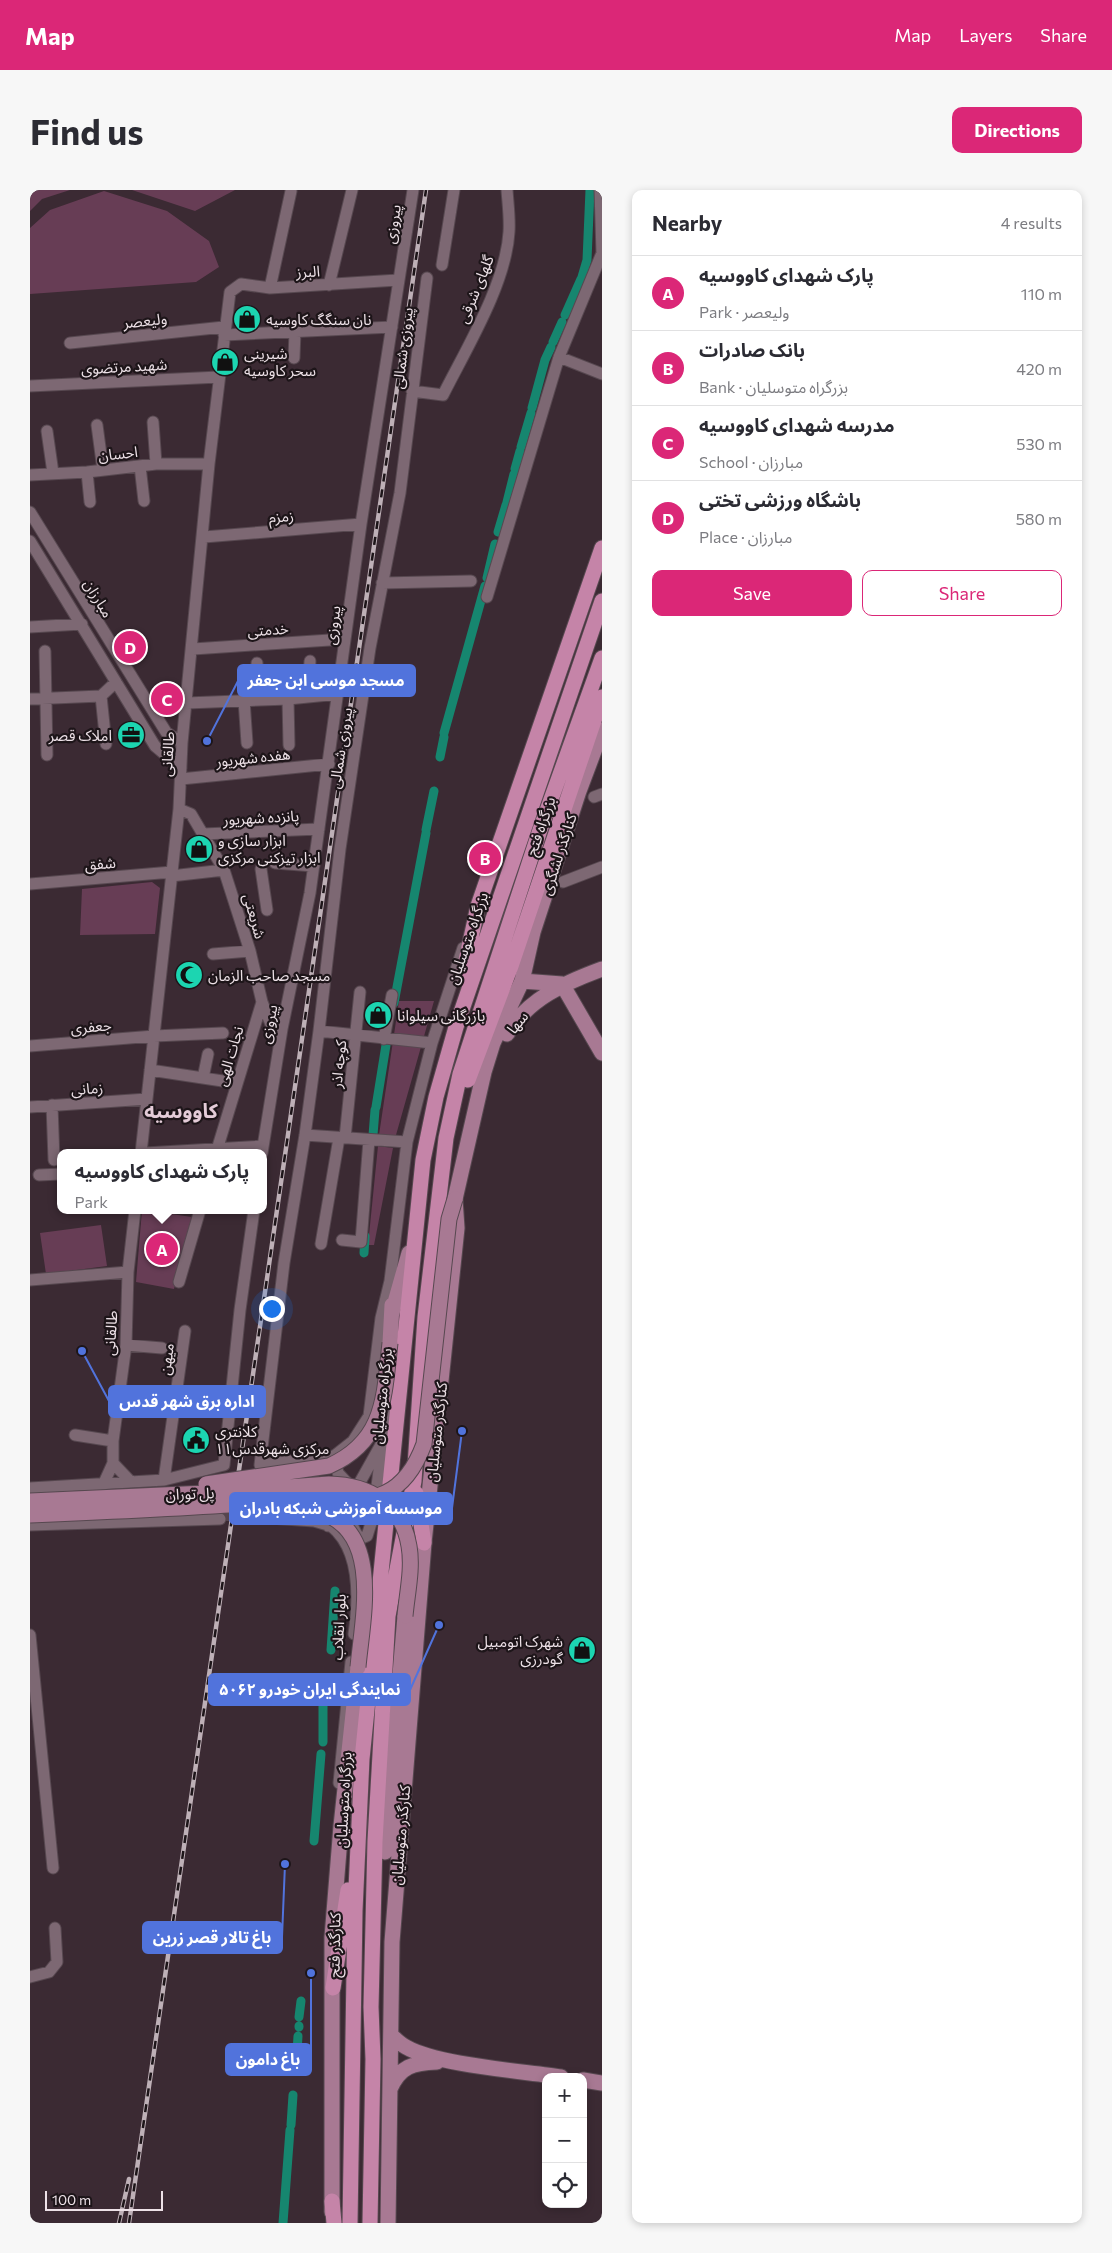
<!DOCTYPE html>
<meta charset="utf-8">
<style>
:root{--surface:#fff;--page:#f7f7f7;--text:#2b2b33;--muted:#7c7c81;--line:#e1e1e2;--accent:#db2777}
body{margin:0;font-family:Commissioner,"Noto Sans Arabic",sans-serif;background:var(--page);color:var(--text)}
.controls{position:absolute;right:15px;bottom:15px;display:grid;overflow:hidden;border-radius:10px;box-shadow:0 2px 8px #0003}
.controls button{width:45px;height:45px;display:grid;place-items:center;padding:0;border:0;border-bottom:1px solid var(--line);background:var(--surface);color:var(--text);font:25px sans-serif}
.scale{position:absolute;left:15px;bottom:12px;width:118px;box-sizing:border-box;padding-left:5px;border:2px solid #ede1e7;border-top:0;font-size:14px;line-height:18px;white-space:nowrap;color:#ede1e7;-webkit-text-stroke:4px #1d1519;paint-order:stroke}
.you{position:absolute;left:241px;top:1118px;width:18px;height:18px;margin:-12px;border:4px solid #fff;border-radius:50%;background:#1a73e8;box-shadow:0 0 0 8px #1a73e833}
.badge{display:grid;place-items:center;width:32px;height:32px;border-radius:50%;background:var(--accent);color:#fff;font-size:16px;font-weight:700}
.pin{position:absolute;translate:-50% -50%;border:2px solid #fff;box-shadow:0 1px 5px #0006}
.popup{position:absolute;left:27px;top:959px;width:210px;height:65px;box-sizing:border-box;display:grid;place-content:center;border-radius:10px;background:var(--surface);filter:drop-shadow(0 1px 4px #0005);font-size:16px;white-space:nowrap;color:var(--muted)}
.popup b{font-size:19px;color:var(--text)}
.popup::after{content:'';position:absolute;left:50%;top:100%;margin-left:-10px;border:10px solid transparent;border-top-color:var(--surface)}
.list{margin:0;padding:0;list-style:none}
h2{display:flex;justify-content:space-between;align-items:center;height:65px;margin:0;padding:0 20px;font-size:21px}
h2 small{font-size:16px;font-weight:400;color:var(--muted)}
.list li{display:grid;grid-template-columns:32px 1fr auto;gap:15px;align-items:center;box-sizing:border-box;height:75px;padding:0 20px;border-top:1px solid var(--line)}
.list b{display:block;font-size:19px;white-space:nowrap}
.list p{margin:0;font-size:16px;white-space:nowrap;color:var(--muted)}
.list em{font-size:16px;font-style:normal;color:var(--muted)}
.actions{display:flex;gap:10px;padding:15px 20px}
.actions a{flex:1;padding:11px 0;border:1px solid var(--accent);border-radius:10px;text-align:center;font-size:18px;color:var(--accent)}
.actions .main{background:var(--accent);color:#fff}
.icon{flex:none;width:28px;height:28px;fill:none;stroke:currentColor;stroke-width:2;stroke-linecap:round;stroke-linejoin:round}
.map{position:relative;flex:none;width:572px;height:2033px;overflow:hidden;border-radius:10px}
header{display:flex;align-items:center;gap:30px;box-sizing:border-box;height:70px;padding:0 25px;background:var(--accent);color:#fff}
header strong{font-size:24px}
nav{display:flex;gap:28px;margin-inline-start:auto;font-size:18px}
.intro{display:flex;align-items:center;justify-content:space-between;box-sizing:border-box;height:120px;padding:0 30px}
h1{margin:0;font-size:35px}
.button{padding:12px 22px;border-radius:10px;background:var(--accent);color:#fff;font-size:18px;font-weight:700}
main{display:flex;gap:30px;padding:0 30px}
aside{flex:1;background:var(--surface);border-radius:10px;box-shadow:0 2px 8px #0003}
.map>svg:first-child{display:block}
.green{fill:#673d55}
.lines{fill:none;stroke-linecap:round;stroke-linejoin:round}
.canal{stroke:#16866f;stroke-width:9}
.minor-tunnel{stroke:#56454e;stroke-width:11;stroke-dasharray:11 5.5;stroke-linecap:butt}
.minor-casing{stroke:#574850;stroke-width:13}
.major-casing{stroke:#574850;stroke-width:17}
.highway-casing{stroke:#574850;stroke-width:17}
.minor{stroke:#7d6873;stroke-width:11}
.major{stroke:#a87993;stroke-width:15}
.highway{stroke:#c584a8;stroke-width:15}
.rail-casing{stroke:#beb0b7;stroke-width:4.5}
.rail{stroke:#1d1519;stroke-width:2.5;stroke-dasharray:8;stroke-linecap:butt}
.major-bridge-casing{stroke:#574850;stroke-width:17;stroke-linecap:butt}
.major-bridge{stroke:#a87993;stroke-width:15}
.labels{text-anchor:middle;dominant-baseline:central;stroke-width:4.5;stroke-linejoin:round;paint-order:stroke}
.street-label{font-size:15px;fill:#ede1e7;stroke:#1d1519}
.poi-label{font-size:15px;fill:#ede1e7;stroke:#1d1519;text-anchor:start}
.district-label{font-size:20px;font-weight:bold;fill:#e4ccd8;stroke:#1d1519}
.leader{fill:none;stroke:#5173dc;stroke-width:2}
.callout-dot{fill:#5173dc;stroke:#1d1519;stroke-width:2}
.callout{fill:#5173dc;stroke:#5173dc;stroke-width:2}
.callout-label{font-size:16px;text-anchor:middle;font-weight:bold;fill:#fff}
</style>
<header>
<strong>Map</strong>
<nav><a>Map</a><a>Layers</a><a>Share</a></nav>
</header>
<div class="intro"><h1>Find us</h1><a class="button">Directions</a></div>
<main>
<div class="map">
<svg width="572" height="2033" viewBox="0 0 572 2033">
<rect width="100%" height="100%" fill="#3b2a33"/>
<path class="green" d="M0 0H40L12 9 0 21Z
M102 0H205L165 21Z
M74 1 137 21 179 51 189 77 166 92 0 104V38L20 20Z
M122 692 130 698 125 744 50 745 52 699Z
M369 811H404L366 945H349Z
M348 956 363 958 344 1055H338Z
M112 1020H141V1024L162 1027 144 1099 106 1092Z
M71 1035 77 1076 16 1084 10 1043Z"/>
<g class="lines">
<path class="canal" d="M552 87 557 70 560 0
M535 125 551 89
M523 152 532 132
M502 218 515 170 521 157
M491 257 501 223
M485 279 490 261
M477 312 484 284
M468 342 476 315
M457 388 465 354
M414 543 455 396
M410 567 414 547
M396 640 404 601
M364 813 396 643
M346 917 356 855
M343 945 345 920
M334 1063 335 1046
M301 1460 305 1401
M293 1552V1496
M284 1651 291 1564
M269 1827 271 1811
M269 1836V1837
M267 1862 268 1846
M261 1935 263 1905
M253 2033 260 1940"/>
<path class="minor-tunnel" d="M191 1325 225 1327"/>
<g class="minor-casing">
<path id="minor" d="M412 75 424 0
M299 95 322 0
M240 98 261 1
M194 145 362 137
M40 153 194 137
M529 167 572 184
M264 168 265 141
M0 196 189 187
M382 201 413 205C436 159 476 94 479 42 480 29 478 14 477 0
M123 232 126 274
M67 235 73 280
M17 241 23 283
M110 276 114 311
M57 282 60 312
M0 285 57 282 126 274H179
M0 322 136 542 152 553
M174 347 331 334
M0 351 125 556 151 578
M352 393 441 391
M457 407 529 167 572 63 570 0
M0 437 52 434
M163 459 315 449
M15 461 17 565
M71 506 76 554
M278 506 280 471
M0 509 71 506 86 492
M258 509 259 555
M214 510 217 553
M227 510V473
M157 513 258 509 308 504
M151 589 299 574
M564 607 572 604
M149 619 161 624 194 680 220 761 232 812 249 854
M173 644 289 639
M245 673 284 676
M231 679 237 720
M141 686 194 680
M533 692 572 677
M0 694 142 682
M183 764 220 761
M289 841 402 853
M354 849 362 805
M0 856 124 846 193 843
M120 880 206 893
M173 888 178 864
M22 915 24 970
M0 917 117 909
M275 945 377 952
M315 948 330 802
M111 963 149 619 152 553 179 274 200 102 211 94 240 98 368 90
M115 963 233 956
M186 963 232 812
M232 963 252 839 280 703 331 334 383 0
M9 985 31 984
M312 1050 331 1052 339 950
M291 1054 309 948
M0 1090 98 1082
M149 1092 170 1020
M96 1155 132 1158
M45 1245 83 1251
M304 1266 230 1275 254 1073 275 945 289 841 310 659 340 458 370 303 397 88
M83 1273 101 1292
M134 1290 155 1141
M73 1295 83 1273V1251L96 1155 98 1082 105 1020
M0 1298 134 1290 194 1275 210 1120 224 1020
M322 1301H325L353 1251 363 1224
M225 1327 284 1331 301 1336 318 1333 323 1330 325 1324V1301L308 1283 304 1266 323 1251 339 1226 351 1128 360 1091 377 952 402 853 433 758
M0 1335 190 1329
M298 1336H301C331 1360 329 1409 324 1444
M323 1337 327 1345 332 1348 337 1346 343 1327 352 1257
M0 1445 23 1678
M309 1593 321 1472
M0 1787 19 1782 27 1772 25 1738"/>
</g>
<g class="major-casing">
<path id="major" d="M492 791 532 794
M532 794 572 863
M477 844C498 809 534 793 572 779
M362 1123 379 1063
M360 1153 362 1115
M355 1662 375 1426
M361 1845C365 1849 370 1854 376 1857 407 1875 492 1881 531 1887
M553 1890 572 1893
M360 1899C370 1876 383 1873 407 1872
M302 2022V1747L311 1636 328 1477
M358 2033 362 1752 394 1353 427 1038 425 1009 454 882 463 853 492 791 503 742 549 601 572 540"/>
</g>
<g class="highway-casing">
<path id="highway" d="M433 784 448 716 572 358
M438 890 481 776 572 507
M386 1303 394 1353
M303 1798 318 1700
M302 2011 304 2033
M320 2033 325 1721 332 1569 393 970 406 907 426 837 572 411
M340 2033 343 1869 341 1817 345 1651 358 1426 384 1291 395 1127 416 948 430 884 510 640 572 468"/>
</g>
<use href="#minor" class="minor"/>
<use href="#major" class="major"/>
<use href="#highway" class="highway"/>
<g class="rail-casing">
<path id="rail" d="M89 2033 99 1989
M99 2033 396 0"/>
</g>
<use href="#rail" class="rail"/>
<g class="major-bridge-casing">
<path id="major-bridge" d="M176 1294 299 1276C355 1251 354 1207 360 1153
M0 1311 176 1303 299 1294C339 1295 372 1313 379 1356 383 1378 377 1404 375 1426
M245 1317C261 1319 279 1318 295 1324 352 1346 332 1431 328 1477
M0 1325C71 1322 142 1319 212 1314 235 1312 258 1308 280 1307 304 1305 333 1314 355 1303 375 1294 387 1273 394 1254L419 1029 425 1009"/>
</g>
<use href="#major-bridge" class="major-bridge"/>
</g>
<defs>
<g id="shop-disc" transform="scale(1.4375)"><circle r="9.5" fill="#1cd5b1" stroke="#1d1519"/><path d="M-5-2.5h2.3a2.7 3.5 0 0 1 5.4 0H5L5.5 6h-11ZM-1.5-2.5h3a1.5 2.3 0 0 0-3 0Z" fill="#111"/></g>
<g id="office-disc" transform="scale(1.4375)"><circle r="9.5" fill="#1cd5b1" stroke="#1d1519"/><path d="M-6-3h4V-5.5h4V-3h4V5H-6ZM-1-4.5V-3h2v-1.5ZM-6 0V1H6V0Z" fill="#111"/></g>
<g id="mosque-disc" transform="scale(1.4375)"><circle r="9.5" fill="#1cd5b1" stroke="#1d1519"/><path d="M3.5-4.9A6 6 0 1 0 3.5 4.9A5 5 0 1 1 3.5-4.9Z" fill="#111"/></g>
<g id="civic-disc" transform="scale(1.4375)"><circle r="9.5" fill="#1cd5b1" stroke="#1d1519"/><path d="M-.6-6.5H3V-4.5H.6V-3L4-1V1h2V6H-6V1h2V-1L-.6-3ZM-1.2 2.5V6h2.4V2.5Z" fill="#111"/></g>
</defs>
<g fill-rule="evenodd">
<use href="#shop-disc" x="217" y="129"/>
<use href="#shop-disc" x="195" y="172"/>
<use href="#office-disc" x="101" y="545"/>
<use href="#shop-disc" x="169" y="659"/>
<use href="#mosque-disc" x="159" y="785"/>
<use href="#shop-disc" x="348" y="825"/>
<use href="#civic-disc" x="166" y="1250"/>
<use href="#shop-disc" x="552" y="1460"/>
</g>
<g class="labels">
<g class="street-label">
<text transform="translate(362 34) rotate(-81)">پیروزی</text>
<text transform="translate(278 81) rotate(-3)">البرز</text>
<text transform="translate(445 99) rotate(-68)">گلهای شرقی</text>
<text transform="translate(115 130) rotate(-6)">ولیعصر</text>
<text transform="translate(372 158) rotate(-83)">پیروزی شمالی</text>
<text transform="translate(94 176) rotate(-3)">شهید مرتضوی</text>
<text transform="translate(88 263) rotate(-6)">احسان</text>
<text transform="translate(251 326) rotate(-5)">زمزم</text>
<text transform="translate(69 408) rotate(59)">مبارزان</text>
<text transform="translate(302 435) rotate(-82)">پیروزی</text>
<text transform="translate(238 439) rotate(-4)">خدمتی</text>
<text transform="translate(310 558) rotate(-81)">پیروزی شمالی</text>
<text transform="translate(137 564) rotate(-86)">طالقانی</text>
<text transform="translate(223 567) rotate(-6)">هفده شهریور</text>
<text transform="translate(231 627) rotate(-3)">پانزده شهریور</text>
<text transform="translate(510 636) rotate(-71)">بزرگراه فتح</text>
<text transform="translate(528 664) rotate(-72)">کنارگذر لشگری</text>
<text transform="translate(70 673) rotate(-5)">شفق</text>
<text transform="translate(225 726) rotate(74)">شریعتی</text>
<text transform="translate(437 748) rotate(-71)">بزرگراه متوسلیان</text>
<text transform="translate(487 832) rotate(-51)">سها</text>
<text transform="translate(238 834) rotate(-79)">پیروزی</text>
<text transform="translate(61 836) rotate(-5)">جعفری</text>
<text transform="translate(199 866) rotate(-73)">نجات الهی</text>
<text transform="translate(308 874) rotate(-84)">کوچه اذر</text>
<text transform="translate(57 898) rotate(-4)">زمانی</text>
<text transform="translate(80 1143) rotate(-86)">طالقانی</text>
<text transform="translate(136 1169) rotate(-82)">میهن</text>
<text transform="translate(351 1206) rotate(-84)">بزرگراه متوسلیان</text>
<text transform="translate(406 1242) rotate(-84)">کنارگذر متوسلیان</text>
<text transform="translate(160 1303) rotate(-2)">پل توران</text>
<text transform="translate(308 1437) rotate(-87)">بلوار انقلاب</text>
<text transform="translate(313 1610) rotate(-87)">بزرگراه متوسلیان</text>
<text transform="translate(370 1645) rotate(-85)">کنارگذر متوسلیان</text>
<text transform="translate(304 1755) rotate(-89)">کنارگذر فتح</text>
</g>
<g class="poi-label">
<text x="236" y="129">نان سنگگ کاوسیه</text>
<text x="214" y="163">شیرینی<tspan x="214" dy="17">سحر کاوسیه</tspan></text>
<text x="82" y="545" text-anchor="end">املاک قصر</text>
<text x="188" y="650">ابزار سازی و<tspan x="188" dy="17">ابزار تیزکنی مرکزی</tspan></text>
<text x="178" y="785">مسجد صاحب الزمان</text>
<text x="367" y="825">بازرگانی سیلوانا</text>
<text x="185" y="1241">کلانتری<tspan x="185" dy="17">۱۱مرکزی شهرقدس</tspan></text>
<text x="533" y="1451" text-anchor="end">شهرک اتومبیل<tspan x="533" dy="17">گودرزی</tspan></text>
</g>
<g class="district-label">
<text x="151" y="920">کاووسیه</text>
</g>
</g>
<path class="leader" d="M177 551L208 491M52 1161L79 1211M432 1241L422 1318M409 1435L380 1500M255 1674L252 1747M281 1783L281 1869"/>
<g class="callout-dot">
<circle cx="177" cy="551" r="5"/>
<circle cx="52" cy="1161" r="5"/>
<circle cx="432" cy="1241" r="5"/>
<circle cx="409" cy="1435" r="5"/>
<circle cx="255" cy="1674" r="5"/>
<circle cx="281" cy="1783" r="5"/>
</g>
<g class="callout">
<rect x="208" y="475" width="177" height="31" rx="5"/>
<rect x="79" y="1196" width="156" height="31" rx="5"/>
<rect x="200" y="1303" width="222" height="31" rx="5"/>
<rect x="179" y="1484" width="201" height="31" rx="5"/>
<rect x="113" y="1732" width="139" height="31" rx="5"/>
<rect x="196" y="1854" width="85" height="31" rx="5"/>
</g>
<g class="callout-label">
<text x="296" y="496">مسجد موسی ابن جعفر</text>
<text x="157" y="1217">اداره برق شهر قدس</text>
<text x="311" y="1324">موسسه آموزشی شبکه بادران</text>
<text x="280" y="1505">نمایندگی ایران خودرو ۵۰۶۲</text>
<text x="182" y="1753">باغ تالار قصر زرین</text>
<text x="238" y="1875">باغ دامون</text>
</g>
</svg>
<div class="controls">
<button>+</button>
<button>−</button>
<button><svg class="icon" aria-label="locate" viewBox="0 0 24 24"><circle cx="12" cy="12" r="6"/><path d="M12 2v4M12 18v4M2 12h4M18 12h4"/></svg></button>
</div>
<div class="scale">100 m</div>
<div class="you"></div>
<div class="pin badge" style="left:132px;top:1059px">A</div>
<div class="popup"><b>پارک شهدای کاووسیه</b>Park</div>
<div class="pin badge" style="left:455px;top:668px">B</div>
<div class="pin badge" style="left:137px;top:509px">C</div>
<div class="pin badge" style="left:100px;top:457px">D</div>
</div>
<aside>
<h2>Nearby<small>4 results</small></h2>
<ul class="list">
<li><span class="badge">A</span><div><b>پارک شهدای کاووسیه</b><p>Park · ولیعصر</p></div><em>110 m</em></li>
<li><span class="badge">B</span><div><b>بانک صادرات</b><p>Bank · بزرگراه متوسلیان</p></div><em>420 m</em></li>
<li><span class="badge">C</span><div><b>مدرسه شهدای کاووسیه</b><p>School · مبارزان</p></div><em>530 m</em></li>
<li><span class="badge">D</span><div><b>باشگاه ورزشی تختی</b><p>Place · مبارزان</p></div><em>580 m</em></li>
</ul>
<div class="actions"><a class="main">Save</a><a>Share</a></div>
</aside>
</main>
